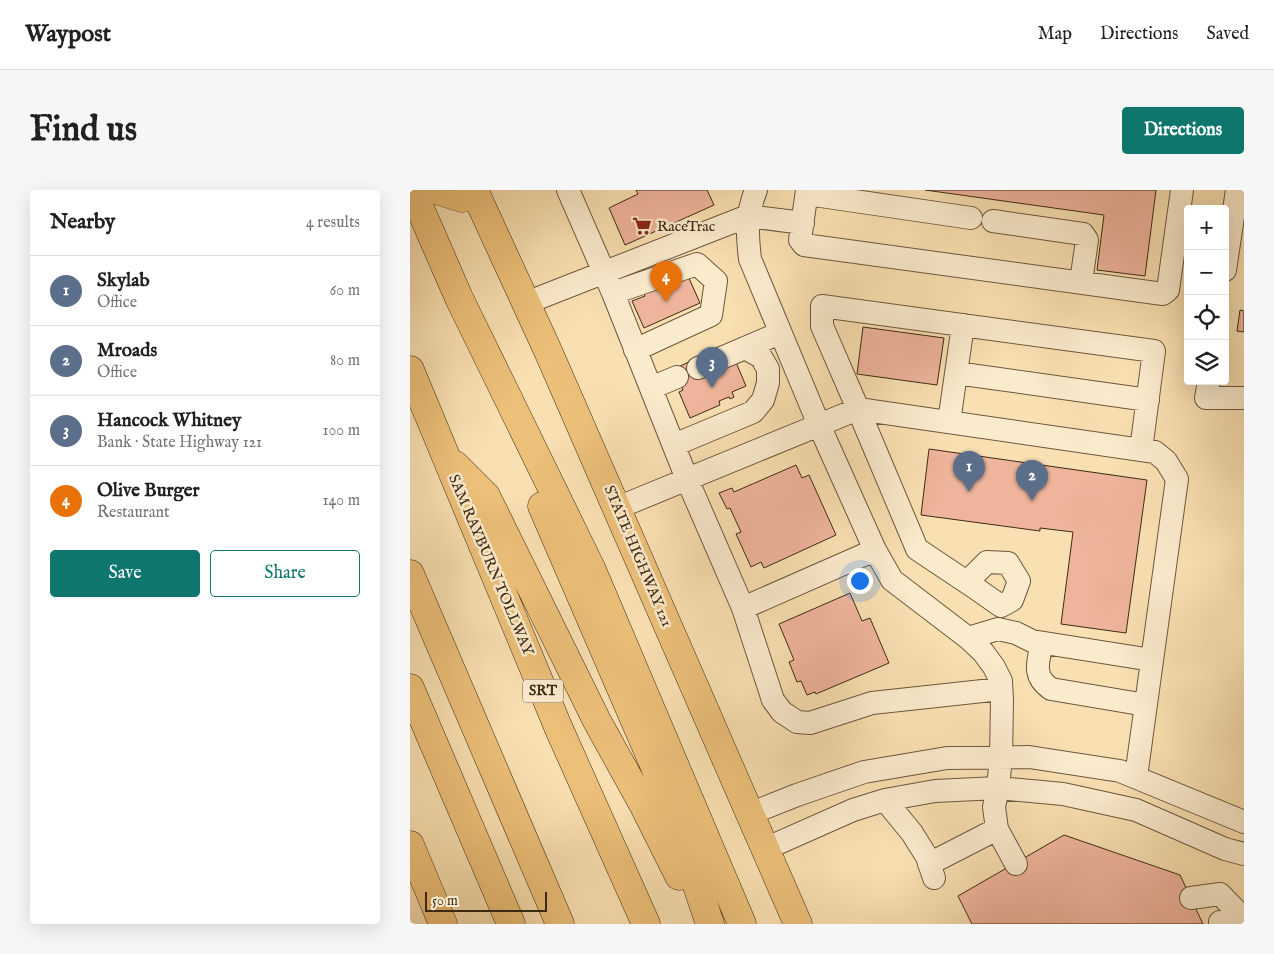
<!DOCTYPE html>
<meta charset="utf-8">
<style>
:root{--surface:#fff;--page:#f6f6f6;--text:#202124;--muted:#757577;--line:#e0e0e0;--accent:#0f766e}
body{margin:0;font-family:"IM FELL English",serif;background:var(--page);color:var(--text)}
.controls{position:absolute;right:15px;top:15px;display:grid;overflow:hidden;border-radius:5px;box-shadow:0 5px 20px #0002}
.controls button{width:45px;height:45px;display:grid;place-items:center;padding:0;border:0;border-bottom:1px solid var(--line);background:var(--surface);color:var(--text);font:25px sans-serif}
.scale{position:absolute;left:15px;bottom:12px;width:122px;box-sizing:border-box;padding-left:5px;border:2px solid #3e2914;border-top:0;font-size:14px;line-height:18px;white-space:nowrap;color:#3e2914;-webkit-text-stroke:4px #fbebcd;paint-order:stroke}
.you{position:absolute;left:449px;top:390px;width:18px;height:18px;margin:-12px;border:4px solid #fff;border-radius:50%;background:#1a73e8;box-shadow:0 0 0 8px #1a73e833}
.badge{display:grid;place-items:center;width:32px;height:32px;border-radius:50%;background:var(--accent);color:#fff;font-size:16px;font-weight:700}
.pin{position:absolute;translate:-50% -41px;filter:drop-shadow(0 1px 2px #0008)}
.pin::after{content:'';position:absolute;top:26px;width:18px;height:15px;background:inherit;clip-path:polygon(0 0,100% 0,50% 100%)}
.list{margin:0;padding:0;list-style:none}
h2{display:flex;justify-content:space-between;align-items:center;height:65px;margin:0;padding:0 20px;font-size:21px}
h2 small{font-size:16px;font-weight:400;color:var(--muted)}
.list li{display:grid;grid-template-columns:32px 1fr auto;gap:15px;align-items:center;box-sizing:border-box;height:70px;padding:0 20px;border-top:1px solid var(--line)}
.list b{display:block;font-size:19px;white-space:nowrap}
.list p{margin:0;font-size:16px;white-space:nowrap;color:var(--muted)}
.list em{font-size:16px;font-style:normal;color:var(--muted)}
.actions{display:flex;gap:10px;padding:15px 20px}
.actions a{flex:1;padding:11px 0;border:1px solid var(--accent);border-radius:5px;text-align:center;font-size:18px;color:var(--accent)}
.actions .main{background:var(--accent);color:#fff}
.icon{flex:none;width:28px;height:28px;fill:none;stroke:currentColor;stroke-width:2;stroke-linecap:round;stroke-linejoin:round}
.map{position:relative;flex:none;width:834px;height:734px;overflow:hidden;border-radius:5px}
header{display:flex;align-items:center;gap:30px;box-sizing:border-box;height:70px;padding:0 25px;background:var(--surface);border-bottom:1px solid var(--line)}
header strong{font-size:24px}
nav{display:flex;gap:28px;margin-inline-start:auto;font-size:18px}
.intro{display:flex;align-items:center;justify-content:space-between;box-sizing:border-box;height:120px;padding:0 30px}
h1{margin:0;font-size:35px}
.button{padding:12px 22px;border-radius:5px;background:var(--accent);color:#fff;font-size:18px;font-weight:700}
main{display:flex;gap:30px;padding:0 30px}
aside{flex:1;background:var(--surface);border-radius:5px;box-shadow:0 5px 20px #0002}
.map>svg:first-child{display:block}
.building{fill:#efb59c;stroke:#3e2914}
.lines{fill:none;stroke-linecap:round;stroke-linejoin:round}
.minor-casing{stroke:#6d573c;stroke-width:24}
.major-casing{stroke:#3e2914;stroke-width:29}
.highway-casing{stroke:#3e2914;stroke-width:29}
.minor{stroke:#fbebcd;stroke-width:22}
.major{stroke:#ecc079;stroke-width:28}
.highway{stroke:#ecc079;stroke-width:28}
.labels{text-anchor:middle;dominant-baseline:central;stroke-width:5;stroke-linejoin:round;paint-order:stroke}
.shield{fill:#fbebcd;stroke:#77634c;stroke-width:1}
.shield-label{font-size:14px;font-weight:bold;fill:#3e2914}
.poi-label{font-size:15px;fill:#3e2914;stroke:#fbebcd;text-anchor:start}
.street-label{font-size:15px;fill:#3e2914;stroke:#fbebcd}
</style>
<header>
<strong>Waypost</strong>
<nav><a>Map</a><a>Directions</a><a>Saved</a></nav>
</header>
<div class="intro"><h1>Find us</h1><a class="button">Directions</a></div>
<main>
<aside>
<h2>Nearby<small>4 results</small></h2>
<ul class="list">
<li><span class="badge" style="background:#5c6f8a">1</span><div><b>Skylab</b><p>Office</p></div><em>60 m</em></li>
<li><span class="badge" style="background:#5c6f8a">2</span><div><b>Mroads</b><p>Office</p></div><em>80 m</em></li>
<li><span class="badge" style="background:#5c6f8a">3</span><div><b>Hancock Whitney</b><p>Bank · State Highway 121</p></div><em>100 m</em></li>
<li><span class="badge" style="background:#e8710a">4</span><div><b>Olive Burger</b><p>Restaurant</p></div><em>140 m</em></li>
</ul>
<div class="actions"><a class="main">Save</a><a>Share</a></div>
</aside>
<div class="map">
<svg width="834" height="734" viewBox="0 0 834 734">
<rect width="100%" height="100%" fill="#f9e0b2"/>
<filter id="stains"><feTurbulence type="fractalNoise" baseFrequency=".004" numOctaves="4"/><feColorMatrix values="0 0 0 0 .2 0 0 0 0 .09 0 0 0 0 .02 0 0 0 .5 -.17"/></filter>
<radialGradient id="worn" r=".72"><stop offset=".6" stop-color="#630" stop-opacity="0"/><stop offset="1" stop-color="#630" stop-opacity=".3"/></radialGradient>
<path class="building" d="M226 0H297L304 15 215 55 199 18 228 4Z
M515 0H746L735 86 687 80 694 25Z
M278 86 290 113 234 138 222 111 235 106 232 101Z
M830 120 834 121V142L827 141Z
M453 137 534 148 527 195 447 184Z
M285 169 325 170 336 196 322 202 324 207 320 209 319 207 309 211 310 215 280 228 269 202 273 200 264 179Z
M519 259 737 290 716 443 651 434 663 342 630 338V341L511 325Z
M386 275 392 288 399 285 426 345 354 378 351 372 341 377 326 344 331 342 320 318 317 319 309 303 322 298 324 302Z
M440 403 452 431 460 428 479 473 406 504 405 502 397 505 391 491 387 492 379 472 384 470 369 434Z
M654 645 770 685 793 734H562L548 706Z"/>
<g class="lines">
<g class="minor-casing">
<path id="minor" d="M158 0 203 103 277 289 333 418 363 510 372 522 387 532 400 533 462 513 591 499
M346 0C336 25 337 43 340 69L409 235 465 360 482 390 558 448 573 462 584 477 591 491 592 510 591 567 588 598 584 617 587 639 606 674
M397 0 390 50 394 55 753 104 758 100 772 0
M397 4 561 28
M583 31 673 44 677 50 671 92
M815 80 827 0
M203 103 287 74 306 91 301 125 225 160
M116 113 338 26 393 33
M288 178 370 143
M546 183 738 210
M799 191 796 208H834
M241 198 267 187
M539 232 553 135
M264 255 343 222 353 210 358 193V179L351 167 335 158
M207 318 448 219 745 262 756 271 767 289 726 587
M577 372 598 373 609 391 602 410 591 416 561 395 563 386Z
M561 395 507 359 448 219 412 136V116L744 161 731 260
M333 418 465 360
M558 448 588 439 606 443 622 451 742 470
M632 453C628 472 622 486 641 499L736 515
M475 610 502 643 517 667 524 688
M339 624 387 605 454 582 537 568 619 567 710 581 834 632
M355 659 443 620 475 610 525 601 588 598 653 604 726 620 815 659 834 664
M519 674 587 639
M781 708 810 704 834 729
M810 732 812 734"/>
</g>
<g class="major-casing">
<path id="major" d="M26 0 52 8 67 6
M64 0 138 161 388 734
M0 655 33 734"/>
</g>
<g class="highway-casing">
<path id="highway" d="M2 0 49 108 181 378 332 734
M0 180 149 539 236 734
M45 275 76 306 187 531 234 616 269 686
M132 316 254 598 300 734
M0 384 150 734
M0 498 101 734"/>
</g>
<use href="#minor" class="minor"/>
<use href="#major" class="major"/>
<use href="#highway" class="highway"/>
</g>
<defs>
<g id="supermarket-bare" transform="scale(1.5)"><path d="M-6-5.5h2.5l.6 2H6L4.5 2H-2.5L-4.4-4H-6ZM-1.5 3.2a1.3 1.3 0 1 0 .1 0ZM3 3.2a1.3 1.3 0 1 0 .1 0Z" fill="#8f2418" stroke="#fbebcd" stroke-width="2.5" paint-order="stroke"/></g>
</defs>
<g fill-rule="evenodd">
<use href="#supermarket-bare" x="232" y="36"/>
</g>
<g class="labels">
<rect class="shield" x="113" y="489.5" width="40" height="23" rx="4"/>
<g class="shield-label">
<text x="133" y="501">SRT</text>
</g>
<g class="poi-label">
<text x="247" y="36">RaceTrac</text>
</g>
<g class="street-label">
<text transform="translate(228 366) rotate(67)">STATE HIGHWAY 121</text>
<text transform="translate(81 375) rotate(67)">SAM RAYBURN TOLLWAY</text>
</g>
</g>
<rect width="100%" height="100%" filter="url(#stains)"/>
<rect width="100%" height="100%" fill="url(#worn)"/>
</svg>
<div class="controls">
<button>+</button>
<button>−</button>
<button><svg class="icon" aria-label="locate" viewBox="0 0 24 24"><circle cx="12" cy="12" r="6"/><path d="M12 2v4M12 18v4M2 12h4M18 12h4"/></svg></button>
<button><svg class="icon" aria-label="layers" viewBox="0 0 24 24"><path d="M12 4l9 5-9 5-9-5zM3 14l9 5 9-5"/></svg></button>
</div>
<div class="scale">50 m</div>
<div class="you"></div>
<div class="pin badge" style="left:559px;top:302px;background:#5c6f8a">1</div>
<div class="pin badge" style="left:622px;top:311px;background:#5c6f8a">2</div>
<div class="pin badge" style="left:302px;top:198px;background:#5c6f8a">3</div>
<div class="pin badge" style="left:256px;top:112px;background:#e8710a">4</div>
</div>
</main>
